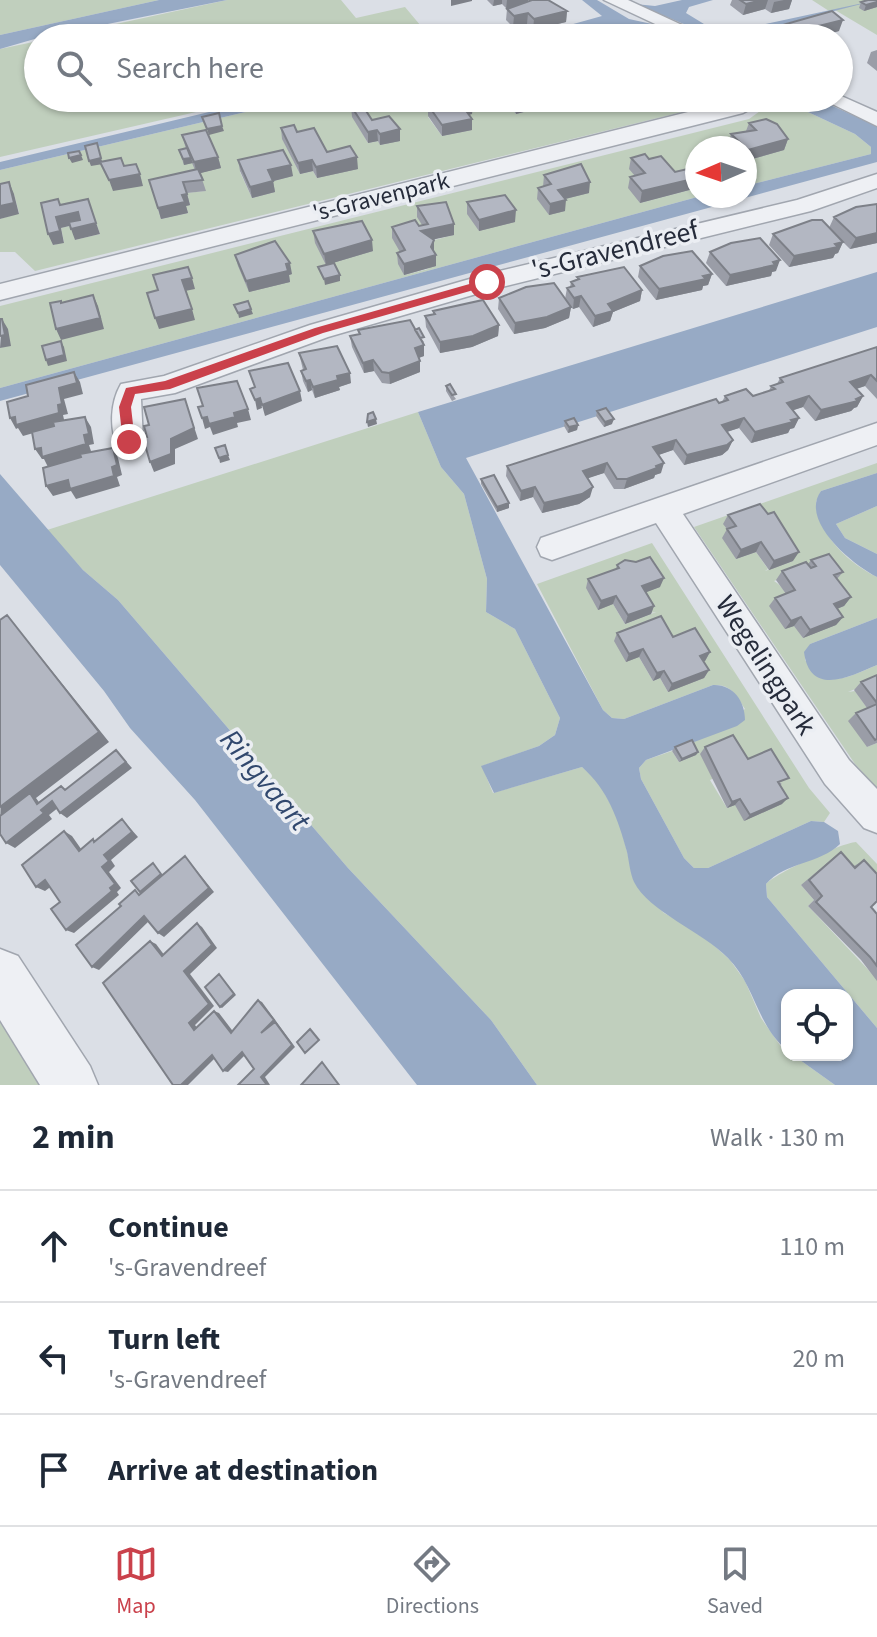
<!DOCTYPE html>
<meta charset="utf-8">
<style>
:root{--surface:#fff;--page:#f6f6f7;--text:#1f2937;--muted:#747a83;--line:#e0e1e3;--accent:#ca414b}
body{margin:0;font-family:"Source Sans 3",sans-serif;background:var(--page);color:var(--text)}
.controls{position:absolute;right:24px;bottom:24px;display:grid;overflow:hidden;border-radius:16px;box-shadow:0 2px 6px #0004}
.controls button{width:72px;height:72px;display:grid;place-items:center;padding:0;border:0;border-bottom:2px solid var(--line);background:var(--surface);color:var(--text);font:40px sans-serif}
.compass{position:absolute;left:685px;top:136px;width:72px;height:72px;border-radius:50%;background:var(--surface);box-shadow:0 2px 6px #0004;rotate:268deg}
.stop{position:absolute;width:24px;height:24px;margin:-18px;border:6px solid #ca414b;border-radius:50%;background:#fff}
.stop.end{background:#ca414b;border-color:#fff;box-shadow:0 2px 8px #0008}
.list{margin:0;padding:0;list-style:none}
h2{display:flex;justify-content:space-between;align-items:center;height:104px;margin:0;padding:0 32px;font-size:34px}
h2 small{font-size:26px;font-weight:400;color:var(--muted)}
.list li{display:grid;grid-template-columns:52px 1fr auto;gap:24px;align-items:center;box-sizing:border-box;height:112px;padding:0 32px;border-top:2px solid var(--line)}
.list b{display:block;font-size:30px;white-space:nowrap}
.list p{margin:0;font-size:26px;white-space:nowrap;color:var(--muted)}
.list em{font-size:26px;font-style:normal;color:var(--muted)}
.icon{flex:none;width:44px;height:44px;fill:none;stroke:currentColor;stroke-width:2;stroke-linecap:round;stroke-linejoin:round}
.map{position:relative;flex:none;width:877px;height:1085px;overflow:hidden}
.search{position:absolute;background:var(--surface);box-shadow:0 2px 6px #0004;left:24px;right:24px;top:24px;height:88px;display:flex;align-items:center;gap:20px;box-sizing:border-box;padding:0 28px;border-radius:44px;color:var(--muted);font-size:30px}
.sheet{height:440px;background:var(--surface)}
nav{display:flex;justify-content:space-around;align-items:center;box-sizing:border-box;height:112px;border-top:2px solid var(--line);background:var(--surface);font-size:22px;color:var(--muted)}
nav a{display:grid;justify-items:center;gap:4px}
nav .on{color:var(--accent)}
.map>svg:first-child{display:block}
.green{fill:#c0cfbd;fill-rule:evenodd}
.water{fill:#97aac5}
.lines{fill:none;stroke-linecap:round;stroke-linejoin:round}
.minor-casing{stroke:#a1a6af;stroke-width:3}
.tertiary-casing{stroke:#a1a6af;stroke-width:3}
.minor{fill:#eef0f4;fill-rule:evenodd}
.tertiary{fill:#eef0f4;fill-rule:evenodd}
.wall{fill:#9a9da7}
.shaded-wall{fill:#7d8088}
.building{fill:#b3b7c2;stroke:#7d8088;stroke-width:2}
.route{fill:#ca414b}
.labels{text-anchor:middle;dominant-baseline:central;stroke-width:7;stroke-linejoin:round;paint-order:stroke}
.far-street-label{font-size:24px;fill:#262c3b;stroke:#ebeef3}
.street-label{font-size:28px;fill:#262c3b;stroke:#ebeef3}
.water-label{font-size:30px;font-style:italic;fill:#31486e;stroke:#ebeef3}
</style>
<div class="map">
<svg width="877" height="1085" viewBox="0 0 877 1085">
<rect width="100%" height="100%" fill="#dbdfe6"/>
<path class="green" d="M0 0H159L0 35Z
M227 0H341L356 18 405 7 431 38H51Z
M804 0H877V35L835 10 829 11 812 0Z
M38 41V98H257L0 157V49Z
M305 98H503L516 114 538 108 527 98H598L603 104 621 98H739L35 271 15 252H0V219L19 213 14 194 0 197V170ZM462 100 472 113 462 116 471 130 442 136 428 117 437 114 433 107ZM362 115 373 131 390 127 400 140 381 145 378 141 368 143 353 117ZM295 136 299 143 315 140 328 163 351 157 357 168 317 178 313 171 300 174 283 140ZM209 141 220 168 197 173 186 147ZM285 161 292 176 270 182 274 192 252 198 240 172ZM201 180 205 191 186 193 190 204 185 206 188 213 161 219 153 191ZM63 210 65 216 92 210 100 234 75 240 74 234 84 231 82 223 61 228 64 242 53 245 46 214Z
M778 98 855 134 871 147V154L745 186V161L783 149 697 148V182L643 185 640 203 697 188V196H701L0 388V348L10 345 0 331V306L749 119ZM453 235 431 241 435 254 428 269 404 275 406 261 393 238Z
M418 412 441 467 464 494 487 579 486 612 515 629 560 718 555 735 539 746 482 766 493 793 582 767 598 781 619 820 635 883 664 913 698 931 730 960 745 981 761 1018 787 1055H793L835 1085H537L491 1020 348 868 118 600 83 570 47 530Z
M877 463V473L821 491 816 502C819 535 848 563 877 577V618L810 644 805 660C827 691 848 677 877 665V680L848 692 855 691 870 712 867 747 877 743V788L855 764 694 527ZM731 535 793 561 765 571 768 569 756 552 736 559ZM800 571 844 606 827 613 803 638C790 620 793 592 774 581Z
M877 506V554L845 538 836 524Z
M652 543 809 788 830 813 824 822 811 821 708 868H694L684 858 641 779 639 768 646 760 672 751 679 762 695 755 689 744 745 709C736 695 731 684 713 685L624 719 612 718 603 710 537 584ZM639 595 650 613 656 612 625 624 613 604ZM691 637 668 692 660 678 653 681 639 657ZM714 778 782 783 727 808 710 780Z
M856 842 877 864V889L846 873 801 885 814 900 808 906 877 979V1028L767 897 766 884C776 873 841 843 856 842Z
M0 1012 45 1085H0Z"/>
<path class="water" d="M159 0H227L38 38 0 49V35Z
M582 0H597L629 19 661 26 691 38H639L608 29 546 38 541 33 602 16Z
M682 0H713L689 7 686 13 704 24 728 32 877 0 764 29 745 38H718L635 4 655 6Z
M267 98H305L0 170V162Z
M778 98H815L877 126V162L0 401V388L701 196H745V186L871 154V147L855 134Z
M877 272V327L466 458 603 710 612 718 624 719 713 685C733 684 745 701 745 720L737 726 646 760 639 768 641 779 684 858 694 868H708L811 821 824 822 838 831 840 844C820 864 785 862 766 884L767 897 877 1028V1085H835L793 1055H847V995H787V1050C757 1026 755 985 728 958 703 932 648 911 634 882 630 873 629 861 627 852 618 819 608 790 582 767L494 793 481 766 539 746 555 735 560 718 515 629 486 612 487 579 464 494 441 467 418 412Z
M877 473V506L836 524 845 538 877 554V577C853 565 799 521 821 491Z
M0 474 83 570 118 600 348 868 491 1020 537 1085H417L195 800 130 728 104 691 0 565Z
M877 618V665C851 676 810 698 804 652L810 644Z"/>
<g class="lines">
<g class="minor-casing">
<path id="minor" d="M604 0H628L710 38H685Z
M839 95 877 112V126L820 98H839Z
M744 98H771L743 113 0 300V284Z
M877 174V188L811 211 490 290 328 337 175 393 141 399 143 442 139 450 129 453 119 450C109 430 110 403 121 384L164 376 310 325 487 274 797 200Z
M877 423V445L683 514 849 760 877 789V833L864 828 825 784 656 523 552 560 541 556 537 547 541 538Z"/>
</g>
<g class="tertiary-casing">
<path id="tertiary" d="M0 949 18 956 90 1066 98 1085H40L0 1020Z"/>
</g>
<use href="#minor" class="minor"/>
<use href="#tertiary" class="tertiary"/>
</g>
<path class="wall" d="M487 0H528V2L567 11 566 22 533 30 527 24 513 27 506 20 507 9 502 4 493 6Z
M732 0H792L789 9 771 13 765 9 743 15 730 5Z
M877 0V7L864 11 859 8 861 2Z
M786 24 839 31 830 33 833 35 832 38H788L782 35Z
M877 50V71L867 63 871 52Z
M432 98H469L473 103 472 114 469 115 472 119V130L442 136 428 116V105L432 103Z
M503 98H540L539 108 516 114Z
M351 106 372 120 400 129V141L380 145 378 141 368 143 352 117Z
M749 123 788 139 784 150 745 161V148H731L728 145 731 134 746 131Z
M281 128 297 132 327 152 358 169 317 178 313 171 300 174 282 139Z
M182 135 218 157 221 168 200 173 206 191 187 193 190 205 186 206 188 213 161 219 149 180 195 170 192 163 184 165 179 150 186 149Z
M631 158 649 159 675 172 697 168V188L640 203 628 188 630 177 635 176 629 169Z
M238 160 293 176 273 181 275 192 252 198 240 171Z
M544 175 589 193 565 199V211L549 215 537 199 538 188 543 187Z
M467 202 515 222 479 231 467 214Z
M877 204V243L850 249 843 242 838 253 835 254 833 258 789 267 769 245 773 234 829 228 834 217Z
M417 206 454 224V235L433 239 434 252 436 255V266L404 275 398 264 397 253 400 252 392 238V227L422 225 417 217Z
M313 231 373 251 326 265 315 243Z
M710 252 776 271 772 272 771 276 726 286 706 263Z
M235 255 292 274 289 275 290 282 249 292 238 266Z
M640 266 712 274 708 285 703 286 702 290 656 300 638 277Z
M577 277 642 290 640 301 613 312 610 321 593 327 579 307 573 309 571 307 569 318 545 328 514 334 498 309 499 298 565 299 567 288 570 287 571 282 577 280Z
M433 311 499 325 498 336 472 347 440 353 426 327 425 316 433 314Z
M358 330H415L424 342 423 343 424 356 419 358 420 361V372L390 384 382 383 374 371 364 373 352 347 350 336 359 334Z
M877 347V399L865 386 856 389 863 396 857 407 854 408 851 411 815 421 803 407 793 410 799 418 794 428 790 429 788 433 751 443 739 428 727 432 733 440 728 450 722 455 684 465 673 450 658 455 661 473 655 475 654 478 624 489H614L604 473 587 478 590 497 579 504 542 513 533 497 520 501 506 476 507 466 719 403 722 402 725 396H753L769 391 771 386 777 384 780 378Z
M299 353 351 383 339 387 340 390 315 398 312 390 308 392 303 381 301 371 303 370Z
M446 386 456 399 452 401 446 391Z
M597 411 612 424 604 427 596 416Z
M565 421 578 425 577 430 568 433 564 426Z
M481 479 509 508 497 512 481 484Z
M728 515 793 561 769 570 756 552 736 559 722 538 727 529 723 524Z
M811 560 843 572 837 579 851 597 844 606 837 609 843 617 836 625 803 638 794 626 785 629 769 606 775 598 786 594 776 580 782 571 808 564Z
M617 565 660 587 646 592 654 606 651 614 625 624 613 604 598 610 586 588 588 579 616 569Z
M617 633 673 637 710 652 705 661H703L709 670 704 678 668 692 660 678 653 681 639 657 626 662 614 641Z
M877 675V743L867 747 848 721 856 713 867 708 854 690 861 682Z
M675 747 698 752 696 755 679 762 672 751Z
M705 747 748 759 782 784 780 785 782 804 744 821 735 805 727 808 700 754Z
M841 852 854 866 864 860 871 907 877 914V981L861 960 808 906 814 900 801 885 833 858Z"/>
<path class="shaded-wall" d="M451 0H472V1L451 6Z
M494 0H502V4L493 6Z
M507 0H528V4L506 9Z
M762 0H768L765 9 743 15 746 4Z
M784 0H792L789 9 771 13 774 2Z
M877 2V7L864 11 866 5Z
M567 11 566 22 533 30 534 19Z
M528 13 527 24 513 27 514 16Z
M843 20 839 31 815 38 819 26Z
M536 98H540L539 108 516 114 517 102Z
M604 98H622L603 104Z
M473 103 472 114 462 116V105Z
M472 119V130L442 136V125Z
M222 126 224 131 209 135 207 129Z
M400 129V141L380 145V134Z
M377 130 378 141 368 143V132Z
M788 139 784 150 745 161 748 150Z
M81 155 83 160 72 163 69 158Z
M218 157 221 168 197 174 194 162Z
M357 157 358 169 317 178 316 167Z
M101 158 103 164 91 166 89 161Z
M191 158 193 163 184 165 183 159Z
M312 160 313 171 300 174 298 163Z
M291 165 293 176 270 182 268 170Z
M140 174 143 186 113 191 109 180Z
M697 178V188L640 203 642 191Z
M273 181 275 192 252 198 250 187Z
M9 182 14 194 19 214 0 219V206Z
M590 182 589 193 557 201 558 190Z
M187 194 190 205 186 206 188 213 161 219 158 208 182 195Z
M88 199 100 234 75 240 71 229 96 223Z
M566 200 565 211 549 215 550 204Z
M516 210 515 222 479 231V220Z
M78 212 82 223 61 228 64 243 53 245 48 234 56 217Z
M454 224V235L422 242 421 231Z
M877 233V243L850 249 856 238Z
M372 240 373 251 326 265 324 254Z
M434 240V251L432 256 436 255V266L404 275V264L431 247Z
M843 242 838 253 835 254 833 258 789 267 794 256Z
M780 260 776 271 772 272 771 276 726 286 730 275Z
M290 263 292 274 289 275 290 282 249 292 246 281Z
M712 274 708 285 703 286 702 290 656 300 659 289Z
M340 275V281L325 285 324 279Z
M192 278 195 289 185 291 182 280Z
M642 290 640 301 613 312 610 321 593 327 595 316 608 304Z
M93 295 98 306 104 329 61 340 56 329Z
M581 296 579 307 573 309 574 298Z
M571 307 569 318 545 328 514 334 515 323Z
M192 309 195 320 159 329 155 318Z
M251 309 253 314 239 318 238 313Z
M2 319 8 329 11 346 0 348Z
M499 325 498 336 472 347 440 353V342Z
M61 341 64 347 67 361 48 366 46 360Z
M424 345V356L415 359V348Z
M373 360 374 371 364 373 363 363Z
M420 361V372L390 384 389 373Z
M74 372 80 382 83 394 64 399 68 414 63 415 65 424 23 436 18 428 16 429 10 418 58 405 59 388Z
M350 373 351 383 339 387 340 390 315 398 313 387 337 376Z
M871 375 865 386 844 393 850 382Z
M310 380 312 390 308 392 306 381Z
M300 391 302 401 265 416 262 405Z
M809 396 803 407 782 414 787 403Z
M863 396 857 407 854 408 851 411 815 421 821 410Z
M260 398 262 408 257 410 255 400Z
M185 399 198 439 175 449V464L154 472 150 462 171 439Z
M248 409 251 420 237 423 238 427 213 435 210 427 205 429 202 418 234 413Z
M85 417 91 427 94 444 89 445 92 454 48 467 44 459H42L35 449 84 435Z
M744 418 739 428 717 435 722 425Z
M799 418 794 428 790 429 788 433 751 443 755 432Z
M376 419 377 424 368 427 367 422Z
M614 419 612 424 604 427 605 422Z
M578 425 577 430 568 433 569 427Z
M676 440 673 450 650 458 653 447Z
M733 440 728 450 722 455 684 465 687 455Z
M113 448 118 458 122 475 117 477 120 486 76 499 71 491 53 496 46 486 112 467Z
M228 455 230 460 220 463 219 458Z
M607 463 604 473 580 481 583 471Z
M664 463 661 473 655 475 654 478 624 489 627 479Z
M535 487 533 497 520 501 521 491Z
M593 487 590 497 579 504 542 513 544 503Z
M509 503V508L497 512V507Z
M761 542 756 552 736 559 741 550Z
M799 552 793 561 769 570 774 561Z
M664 578 660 587 639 595 642 586Z
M616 596 613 604 598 610 601 601Z
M851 597 844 606 827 613 834 604Z
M654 606 651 614 625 624 628 615Z
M7 615 109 742 36 798 43 808 52 801 59 807 49 815 52 819 15 848 6 843 0 826Z
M801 617 794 626 785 629 791 621Z
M843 617 836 625 803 638 810 630Z
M643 649 639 657 626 662 629 654Z
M710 652 705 661 695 664 700 656Z
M709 670 704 678 668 692 672 684Z
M664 671 660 678 653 681 657 673Z
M116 750 132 768 67 818 60 813Z
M698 752 696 755 679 762 682 759Z
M788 798 782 804 744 821 750 815Z
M740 799 735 805 727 808 732 802Z
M122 819 138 837 111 860 115 866 109 872 121 888 117 892 119 895 74 933 66 930 110 888 102 867 104 855Z
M64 831 72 836 86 856 79 851Z
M185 856 214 892 164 937 158 933Z
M45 880 53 885 45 891 36 887Z
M144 916 150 920 99 970 92 967Z
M197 923 202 927 217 948 190 974 214 1006 195 1025 200 1032 194 1030 189 1023 184 971Z
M150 941 156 944 168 960 162 956Z
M219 974 236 995 222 1008 220 1007Z
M258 1000 262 1002 295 1047 265 1077 270 1085H267L261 1077 264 1035Z
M214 1011 219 1013 235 1034 231 1033Z
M242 1052 247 1053 228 1072 223 1071Z
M212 1055 217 1056 188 1085H181Z"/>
<path class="building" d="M532 0H548L567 11 534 19 528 13 514 16 507 9Z
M740 0H762L746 4Z
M868 0H877V2L866 5 861 2Z
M832 11 843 20 819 26 833 35 822 38H800L797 35 804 33 786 24Z
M593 30 600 38H557Z
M434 98H469L473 103 462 105 472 119 442 125 428 105 436 102Z
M513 98H536L517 102Z
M361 103 372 120 389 116 400 129 380 134 377 130 368 132 351 106Z
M219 113 222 126 207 129 202 117Z
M766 119 777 124 788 139 748 150 731 134 756 130 749 123Z
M294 125 297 132 314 128 327 152 350 146 357 157 316 167 312 160 298 163 281 128Z
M206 130 218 157 194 162 182 135Z
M97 143 101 158 89 161 85 146Z
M187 148 191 158 183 159 179 150Z
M283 150 291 165 268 170 273 181 250 187 238 160Z
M79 151 81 155 69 158 68 153Z
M645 154 649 159 661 156 675 172 696 167 697 178 642 191 630 177 645 173 631 158Z
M121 158 124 166 136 164 140 174 109 180 100 162Z
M581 164 590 182 558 190 566 200 550 204 538 188 551 184 544 175Z
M198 169 203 180 183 182 187 194 182 195 185 202 158 208 149 180Z
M9 182 14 203 0 206V184Z
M505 195 516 210 479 220 467 202Z
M58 199 60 205 88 199 96 223 71 229 69 222 80 220 78 212 56 217 60 231 48 234 41 203Z
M446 202 454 224 421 231 434 240 431 247 436 255 404 264 397 253 405 250 392 227 415 220 419 226 428 224 417 206Z
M877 204V233L856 238 834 217 856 207Z
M812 220H822L843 242 835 244 838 247 794 256 773 234Z
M362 221 372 240 324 254 313 231Z
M760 238 780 260 773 262 775 265 730 275 710 252 731 243Z
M275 241 290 263 286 264 288 271 246 281 235 255Z
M692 251 712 274 703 276 706 279 659 289 640 266 663 256Z
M334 263 340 275 324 279 318 267Z
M188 267 192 278 182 280 192 309 155 318 147 293 158 290 153 275Z
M624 267 642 290 608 304 613 311 595 316 581 296 574 298 567 288 574 286 571 282 579 279 577 277Z
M554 283 571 307 547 317 515 323 499 298 526 287Z
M93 295 100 318 56 329 50 303 61 301V303Z
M483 300 499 325 473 336 440 342 425 316 435 314 433 311Z
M248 301 251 309 238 313 234 305Z
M0 319H2L5 335 0 336Z
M410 320 424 345 415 348 420 361 389 373 382 372 373 360 363 363 350 336 360 334 358 330Z
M419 328 424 337 420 338 415 330Z
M61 341 64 355 46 360 42 346Z
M337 346 350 373 337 376 338 380 313 387 310 380 306 381 301 371 306 369 299 353Z
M877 347V381L871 375 850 382 863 396 856 399 858 401 821 410 809 396 787 403 799 418 791 420 793 422 755 432 744 418 722 425 733 440 727 445 687 455 676 440 653 447 664 463 656 466 657 468 627 479H617L607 463 583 471 593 487 582 494 544 503 535 487 521 491 507 466 716 399 719 403 728 400 725 396 746 389 753 396 775 389 771 386 783 382 780 378Z
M288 363 300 391 262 405 260 398 255 400 250 389 255 387 249 371Z
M74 372 77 383 59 388 62 404 58 405 59 413 16 425 15 417 10 418 7 402 28 396 26 385Z
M237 381 248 409 234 413 235 417 209 424 207 417 202 418 198 407 203 406 197 388Z
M450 384 456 394 452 395 446 386Z
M185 399 194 428 171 439V454L150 462 143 438 147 437 144 426 149 425 144 407Z
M606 408 614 419 605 422 597 411Z
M373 412 376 419 367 422 368 414Z
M85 417 89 434 84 435 86 444 42 457 41 448 35 449 32 432 54 426 53 422Z
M574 418 578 425 569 427 565 421Z
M225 445 228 455 219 458 215 448Z
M113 448 117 465 112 467 114 476 70 489 68 480 46 486 43 468 81 457 80 454Z
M494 475 509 503 497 507 481 479Z
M760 504 768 514 774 512 799 552 774 561 761 542 741 550 727 529 736 526 728 515Z
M829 554 843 572 834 575 851 597 834 604 843 617 810 630 801 617 791 621 775 598 795 590 782 571 806 562 811 568 816 566 811 560Z
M650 557 664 578 642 586 654 606 628 615 616 596 601 601 588 579 619 568 617 565 625 560 636 562Z
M7 615 99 732 0 807V620Z
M661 616 673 637 695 628 710 652 700 656 709 670 672 684 664 671 657 673 643 649 629 654 617 633Z
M877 675V703L861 682Z
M877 704V739L875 740 856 713Z
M733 735 748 759 771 749 789 778 778 782 788 798 750 815 740 799 732 802 705 747Z
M692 740 698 752 682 759 675 747Z
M116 750 126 762 60 813 52 801 41 810 44 813 6 843 0 834V816L30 793 37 804 61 786 65 790Z
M122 819 132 832 104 855 109 861 102 867 115 884 110 888 112 891 66 930 51 909 60 902 45 880 36 887 22 865 64 831 79 851 93 839 94 842Z
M841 852 855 868 864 860 877 874V901L871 907 877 914V966L870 957 816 902 822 896 809 880Z
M185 856 209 888 158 933 144 916 92 967 76 945 121 906 119 904 135 890 139 895Z
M153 863 161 874 140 892 131 881Z
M197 923 212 945 184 971 209 1004 189 1023 194 1030 214 1011 231 1033 258 1000 274 1020 261 1033 275 1022 292 1045 261 1077 267 1085H238L254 1069 242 1052 223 1071 212 1055 181 1085H173L103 983 150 941 162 956Z
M219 974 234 994 220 1007 205 987Z
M310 1029 319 1040 305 1053 297 1042Z
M322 1062 339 1085H301Z"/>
<path class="route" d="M487 279 491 285 323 333 170 389 135 394 131 407 135 442 129 447 123 442 119 407 126 388 165 381 315 328Z"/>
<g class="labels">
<g class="far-street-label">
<text transform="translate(381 197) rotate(-14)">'s-Gravenpark</text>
</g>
<g class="street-label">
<text transform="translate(615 250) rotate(-14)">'s-Gravendreef</text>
<text transform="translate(766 665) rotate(57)">Wegelingpark</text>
</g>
<g class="water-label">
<text transform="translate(265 780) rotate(50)">Ringvaart</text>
</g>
</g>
</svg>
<div class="controls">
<button><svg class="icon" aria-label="locate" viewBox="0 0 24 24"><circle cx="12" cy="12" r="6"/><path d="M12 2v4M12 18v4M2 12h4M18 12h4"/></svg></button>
</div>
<svg class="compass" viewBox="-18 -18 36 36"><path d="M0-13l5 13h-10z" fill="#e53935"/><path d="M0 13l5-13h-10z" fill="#747a83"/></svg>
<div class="stop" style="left:487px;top:282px"></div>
<div class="stop end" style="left:129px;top:442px"></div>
<div class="search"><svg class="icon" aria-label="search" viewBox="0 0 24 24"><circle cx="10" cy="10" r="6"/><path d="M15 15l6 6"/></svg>Search here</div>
</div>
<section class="sheet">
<h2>2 min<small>Walk · 130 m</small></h2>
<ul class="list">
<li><svg class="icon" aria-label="ahead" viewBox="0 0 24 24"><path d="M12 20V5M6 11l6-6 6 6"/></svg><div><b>Continue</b><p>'s-Gravendreef</p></div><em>110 m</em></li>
<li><svg class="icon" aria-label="left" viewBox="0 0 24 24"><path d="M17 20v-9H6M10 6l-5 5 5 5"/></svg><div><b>Turn left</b><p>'s-Gravendreef</p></div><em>20 m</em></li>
<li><svg class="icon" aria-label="arrive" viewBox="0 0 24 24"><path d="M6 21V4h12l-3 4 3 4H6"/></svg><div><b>Arrive at destination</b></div></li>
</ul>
</section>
<nav>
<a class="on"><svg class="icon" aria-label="map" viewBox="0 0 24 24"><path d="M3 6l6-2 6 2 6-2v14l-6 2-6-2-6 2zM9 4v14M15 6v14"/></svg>Map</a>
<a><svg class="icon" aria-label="directions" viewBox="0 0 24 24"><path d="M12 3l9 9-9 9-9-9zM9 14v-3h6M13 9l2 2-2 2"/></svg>Directions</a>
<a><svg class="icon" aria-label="saved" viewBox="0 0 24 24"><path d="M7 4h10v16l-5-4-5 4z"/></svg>Saved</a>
</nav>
